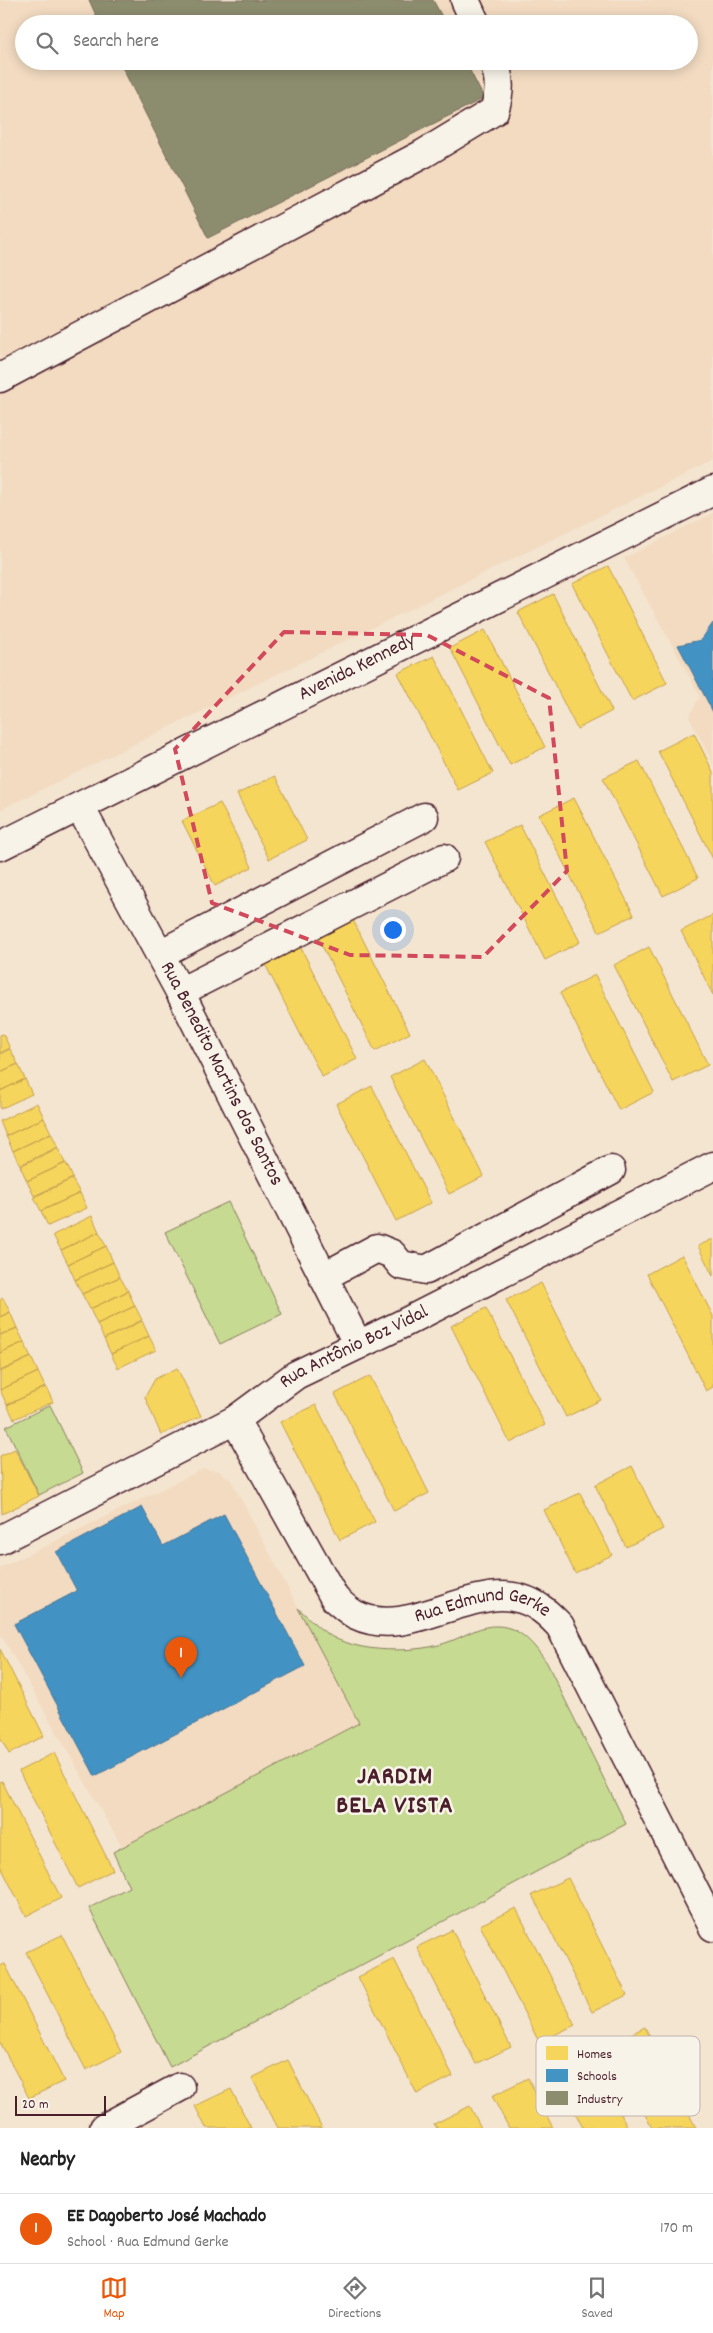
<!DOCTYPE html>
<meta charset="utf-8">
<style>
:root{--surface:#fff;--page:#f2f2f2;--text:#222;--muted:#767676;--line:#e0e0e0;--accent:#ea580c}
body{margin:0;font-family:Dekko,sans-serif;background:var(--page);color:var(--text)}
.scale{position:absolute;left:15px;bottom:12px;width:91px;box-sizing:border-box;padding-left:5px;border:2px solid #4a1f2b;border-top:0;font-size:14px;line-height:18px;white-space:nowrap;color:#4a1f2b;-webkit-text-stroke:4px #f7f3e8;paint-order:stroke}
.you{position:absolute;left:392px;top:929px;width:18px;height:18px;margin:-12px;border:4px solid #fff;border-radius:50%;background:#1a73e8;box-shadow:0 0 0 8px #1a73e833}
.badge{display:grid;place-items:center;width:32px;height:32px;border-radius:50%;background:var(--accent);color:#fff;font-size:16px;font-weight:700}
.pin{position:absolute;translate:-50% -41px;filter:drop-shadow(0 1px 2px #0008)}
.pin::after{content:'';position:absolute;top:26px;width:18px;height:15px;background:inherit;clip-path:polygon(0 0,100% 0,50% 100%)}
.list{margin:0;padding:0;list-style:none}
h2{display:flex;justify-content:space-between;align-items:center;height:65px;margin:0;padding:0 20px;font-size:21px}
h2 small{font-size:16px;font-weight:400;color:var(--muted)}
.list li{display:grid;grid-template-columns:32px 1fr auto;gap:15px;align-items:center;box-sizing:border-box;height:70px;padding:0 20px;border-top:1px solid var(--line)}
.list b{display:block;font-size:19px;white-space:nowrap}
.list p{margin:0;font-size:16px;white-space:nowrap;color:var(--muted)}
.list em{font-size:16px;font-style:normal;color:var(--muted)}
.icon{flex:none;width:28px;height:28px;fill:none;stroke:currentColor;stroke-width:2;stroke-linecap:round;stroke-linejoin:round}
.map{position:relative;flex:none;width:713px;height:2128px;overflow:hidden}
.search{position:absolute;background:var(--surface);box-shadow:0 2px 12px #0003;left:15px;right:15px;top:15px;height:55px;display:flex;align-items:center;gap:12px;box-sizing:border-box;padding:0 18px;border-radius:28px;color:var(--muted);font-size:19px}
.sheet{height:135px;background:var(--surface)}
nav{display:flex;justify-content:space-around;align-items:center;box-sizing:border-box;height:70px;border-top:1px solid var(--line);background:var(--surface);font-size:14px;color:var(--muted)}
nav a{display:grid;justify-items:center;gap:2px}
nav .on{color:var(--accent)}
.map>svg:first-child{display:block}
.built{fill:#f2dbc1;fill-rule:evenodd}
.green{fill:#c6db91;stroke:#887d5e}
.homes{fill:#f6d55c;stroke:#c29e4d}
.schools{fill:#4393c3;stroke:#457095}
.industry{fill:#8c8c6e;stroke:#786b5a}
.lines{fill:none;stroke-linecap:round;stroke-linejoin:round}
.minor-casing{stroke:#4a1f2b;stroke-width:31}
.minor{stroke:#f7f3e8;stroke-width:28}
.marked{fill:none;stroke:#d1495b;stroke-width:4;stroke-dasharray:10 6;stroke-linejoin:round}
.labels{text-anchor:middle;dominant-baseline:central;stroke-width:5;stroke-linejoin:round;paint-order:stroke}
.street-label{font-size:20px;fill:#4a1f2b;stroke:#f7f3e8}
.district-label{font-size:25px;font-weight:bold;letter-spacing:1px;fill:#4a1f2b;stroke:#f7f3e8}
.key{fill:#f7f3e8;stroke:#c3b3af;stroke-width:1}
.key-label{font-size:14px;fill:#4a1f2b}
</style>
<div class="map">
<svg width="713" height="2128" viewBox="0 0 713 2128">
<rect width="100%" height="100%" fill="#f4e5d1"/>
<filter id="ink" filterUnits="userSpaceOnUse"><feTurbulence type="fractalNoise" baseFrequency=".02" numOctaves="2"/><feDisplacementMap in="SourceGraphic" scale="10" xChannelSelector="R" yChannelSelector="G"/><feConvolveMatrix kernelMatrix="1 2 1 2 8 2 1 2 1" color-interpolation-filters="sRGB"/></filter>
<g filter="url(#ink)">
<path class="built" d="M0 0H713V461L0 810ZM24 24H689V61H24Z
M713 513V764L689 717 700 696 624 558Z
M203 1469 219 1471 231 1480 359 1723 122 1847 0 1633V1568Z"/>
<path class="green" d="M228 1202 282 1314 220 1344 165 1232Z
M50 1405 83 1473 39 1495 6 1427Z
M298 1608C307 1616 316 1626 326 1633 355 1654 419 1654 451 1641 467 1635 480 1625 498 1626 521 1627 535 1646 547 1663L626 1824 170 2067 89 1908 129 1887 113 1852 359 1723Z"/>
<path class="homes" d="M608 566 667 683 632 701 572 584Z
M553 594 612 711 577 729 518 612Z
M485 630 545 747 510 765 450 648Z
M434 656 493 773 458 790 398 673Z
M694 733 713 772V859L658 751Z
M639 761 698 878 663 896 603 778Z
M275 776 307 840 269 859 237 794Z
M574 798 634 915 599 932 539 815Z
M220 803 252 867 215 886 182 821Z
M520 825 580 942 545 960 485 842Z
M713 915V995L681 931Z
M351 916 410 1033 375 1051 316 934Z
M298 942 357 1059 322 1077 263 960Z
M649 947 708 1065 673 1082 614 965Z
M595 975 654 1092 619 1110 560 993Z
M3 1034 10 1048 0 1053V1035Z
M10 1049 18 1064 0 1072V1054Z
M425 1059 484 1176 449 1194 390 1077Z
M18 1064 25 1079 0 1091V1072Z
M25 1079 32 1094 0 1109V1091Z
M372 1086 431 1203 396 1221 336 1104Z
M37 1103 44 1118 6 1136 0 1121Z
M44 1118 51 1133 13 1151 6 1136Z
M51 1133 58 1147 20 1165 13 1151Z
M58 1148 65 1163 27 1181 20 1166Z
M66 1163 73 1178 34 1196 27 1181Z
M72 1179 80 1193 41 1211 34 1197Z
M80 1193 87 1208 48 1226 41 1211Z
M92 1216 99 1232 61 1250 53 1235Z
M99 1232 106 1246 68 1264 61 1250Z
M713 1239V1276L698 1246Z
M106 1246 113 1262 75 1280 68 1264Z
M682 1255 713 1316V1387L706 1391 647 1274Z
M113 1262 120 1277 82 1294 75 1280Z
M120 1277 128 1291 90 1309 82 1294Z
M541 1283 601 1400 566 1417 506 1300Z
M128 1291 135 1306 97 1324 90 1309Z
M3 1298 10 1312 0 1317V1300Z
M135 1306 142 1320 104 1339 97 1324Z
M486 1308 545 1425 510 1443 451 1326Z
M10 1312 17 1328 0 1335V1317Z
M142 1321 149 1336 111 1354 104 1339Z
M17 1328 24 1342 0 1353V1335Z
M149 1336 156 1350 118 1368 111 1354Z
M24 1342 31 1357 0 1371V1353Z
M31 1357 38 1372 0 1390V1372Z
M177 1368 201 1416 161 1435 145 1397 155 1379Z
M38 1372 45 1387 7 1405 0 1390Z
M370 1376 429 1493 394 1511 335 1394Z
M46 1387 53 1402 14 1419 7 1405Z
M316 1405 375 1522 340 1540 280 1422Z
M15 1449 39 1496 2 1514 0 1456Z
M632 1466 663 1529 626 1547 595 1485Z
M580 1493 612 1555 575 1573 544 1510Z
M0 1649 44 1736 9 1754 0 1737Z
M54 1753 113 1870 78 1888 19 1771Z
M2 1781 61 1898 26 1916 0 1865V1782Z
M568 1878 627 1995 592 2012 532 1895Z
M516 1908 575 2025 539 2042 480 1925Z
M452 1930 511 2047 476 2064 417 1947Z
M62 1935 121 2052 86 2070 26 1952Z
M394 1959 453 2076 417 2094 358 1977Z
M5 1964 64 2081 29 2098 0 2042V1966Z
M645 2027 696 2128H652L609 2045Z
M590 2054 628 2128H583L555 2072Z
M288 2060 322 2128H278L252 2078Z
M528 2078 553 2128H509L492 2096Z
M231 2089 251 2128H206L195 2106Z
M470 2106 481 2128H437L434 2124Z"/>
<path class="schools" d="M713 623V712L678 645 701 640Z
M142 1507 163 1546 224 1514 305 1666 95 1776 14 1624 77 1591 56 1552Z"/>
<path class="industry" d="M89 0H433L446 24H100Z
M119 61H465L484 98 208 238Z"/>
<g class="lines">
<g class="minor-casing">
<g id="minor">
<path d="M465 0 476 24"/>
<path d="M0 378 423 154 494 111C500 93 501 79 493 61"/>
<path id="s1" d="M80 807 180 992 358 1345"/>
<path id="s2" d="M0 846 713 491"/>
<path d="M160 954 424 817"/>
<path d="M180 992 444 858"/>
<path d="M323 1277 377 1248 392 1254 401 1265 426 1270 611 1170"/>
<path id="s3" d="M235 1420 335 1599C341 1604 349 1612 356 1615 416 1644 483 1568 540 1608 548 1613 554 1620 560 1626L713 1927"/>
<path id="s4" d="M0 1540 235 1420 296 1375 402 1324 713 1166"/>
<path d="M104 2128 180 2087"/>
</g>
</g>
<use href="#minor" class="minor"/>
</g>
</g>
<path class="marked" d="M284 632 427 635 549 698 567 871 483 957 350 955 212 903 175 749Z"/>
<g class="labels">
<g class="street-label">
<text stroke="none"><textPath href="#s2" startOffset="399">Avenida Kennedy</textPath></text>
<text stroke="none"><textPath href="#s1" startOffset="302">Rua Benedito Martins dos Santos</textPath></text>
<text stroke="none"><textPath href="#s4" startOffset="404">Rua Antônio Boz Vidal</textPath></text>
<text stroke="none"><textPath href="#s3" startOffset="362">Rua Edmund Gerke</textPath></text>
</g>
<g class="district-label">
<text x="395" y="1778">JARDIM<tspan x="395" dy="29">BELA VISTA</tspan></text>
</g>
</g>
<rect x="536" y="2036" width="164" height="80" rx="8" class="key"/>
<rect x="546" y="2046" width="22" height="14" fill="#f6d55c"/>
<rect x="546" y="2069" width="22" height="13" fill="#4393c3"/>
<rect x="546" y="2091" width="22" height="14" fill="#8c8c6e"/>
<g class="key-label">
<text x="577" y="2058">Homes</text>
<text x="577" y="2080">Schools</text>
<text x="577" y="2103">Industry</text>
</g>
</svg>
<div class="scale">20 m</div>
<div class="you"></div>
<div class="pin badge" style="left:181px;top:1678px">1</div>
<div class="search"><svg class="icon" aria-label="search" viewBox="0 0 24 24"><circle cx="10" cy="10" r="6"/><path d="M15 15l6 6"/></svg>Search here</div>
</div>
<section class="sheet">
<h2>Nearby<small></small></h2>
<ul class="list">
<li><span class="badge">1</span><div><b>EE Dagoberto José Machado</b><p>School · Rua Edmund Gerke</p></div><em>170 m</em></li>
</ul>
</section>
<nav>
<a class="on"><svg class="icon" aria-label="map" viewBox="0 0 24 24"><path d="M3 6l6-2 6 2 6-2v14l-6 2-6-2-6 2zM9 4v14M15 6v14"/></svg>Map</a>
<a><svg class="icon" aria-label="directions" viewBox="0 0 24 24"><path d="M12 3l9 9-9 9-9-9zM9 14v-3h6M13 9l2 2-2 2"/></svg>Directions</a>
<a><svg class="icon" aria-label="saved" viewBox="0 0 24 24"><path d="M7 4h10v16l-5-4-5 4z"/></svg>Saved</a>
</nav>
